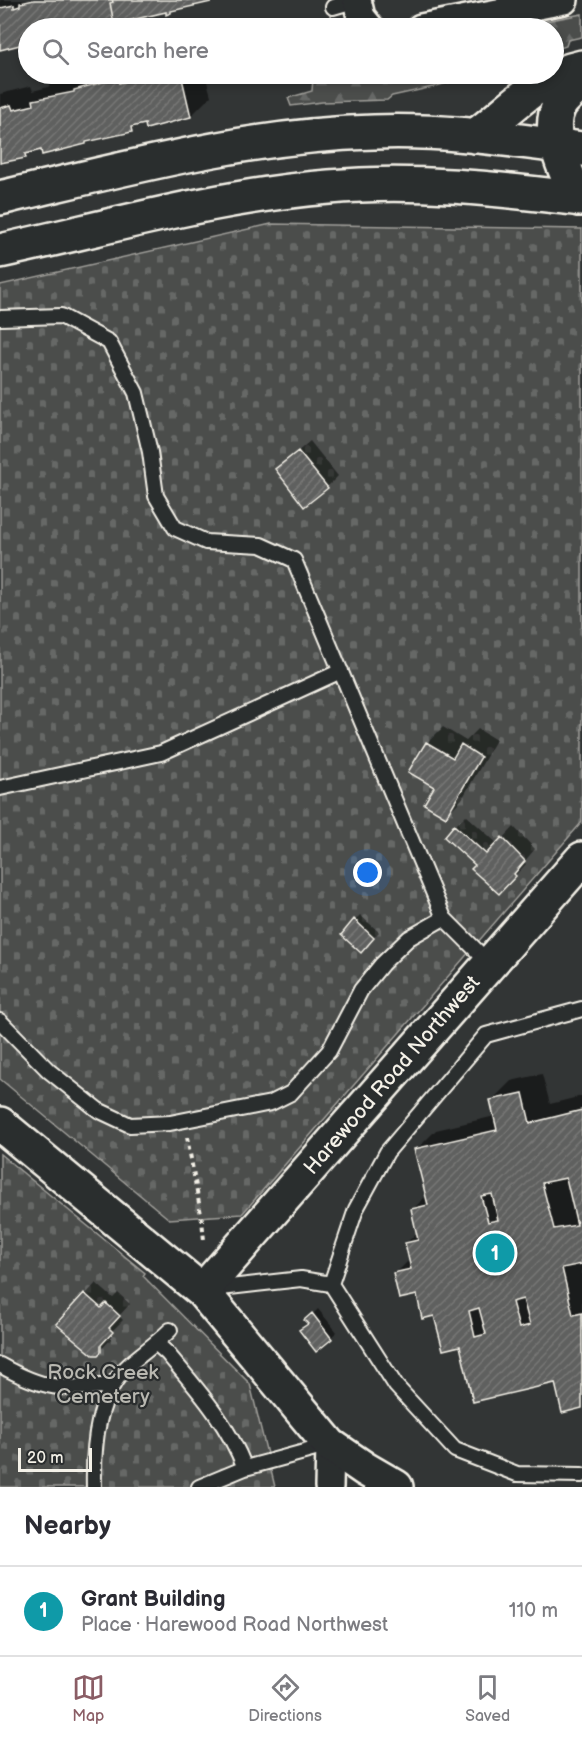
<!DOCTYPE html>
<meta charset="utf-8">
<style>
:root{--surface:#fff;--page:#f7f7f7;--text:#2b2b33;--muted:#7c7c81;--line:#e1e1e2;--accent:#8a5d65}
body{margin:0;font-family:"Balsamiq Sans",sans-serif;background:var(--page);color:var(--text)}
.scale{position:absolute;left:18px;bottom:15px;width:74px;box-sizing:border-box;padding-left:6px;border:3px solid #f4f1e8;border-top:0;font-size:16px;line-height:21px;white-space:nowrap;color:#f4f1e8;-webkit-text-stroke:4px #2a2d2e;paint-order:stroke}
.you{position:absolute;left:368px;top:873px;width:21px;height:21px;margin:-15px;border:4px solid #fff;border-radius:50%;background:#1a73e8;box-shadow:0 0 0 9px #1a73e833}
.badge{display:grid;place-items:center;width:39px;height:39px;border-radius:50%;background:var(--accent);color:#fff;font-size:20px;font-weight:700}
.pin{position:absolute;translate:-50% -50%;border:3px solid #fff;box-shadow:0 2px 6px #0006}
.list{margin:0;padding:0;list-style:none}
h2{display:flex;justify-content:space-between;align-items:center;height:78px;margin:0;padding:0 24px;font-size:26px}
h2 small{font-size:20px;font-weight:400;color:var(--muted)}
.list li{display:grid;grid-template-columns:39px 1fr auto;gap:18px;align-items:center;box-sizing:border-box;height:90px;padding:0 24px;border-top:2px solid var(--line)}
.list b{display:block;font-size:22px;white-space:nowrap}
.list p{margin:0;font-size:20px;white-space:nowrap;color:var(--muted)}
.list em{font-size:20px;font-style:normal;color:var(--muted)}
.icon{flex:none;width:33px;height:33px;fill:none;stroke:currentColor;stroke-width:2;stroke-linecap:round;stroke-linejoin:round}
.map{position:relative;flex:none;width:582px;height:1487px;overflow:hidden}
.search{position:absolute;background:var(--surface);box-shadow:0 3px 9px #0003;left:18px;right:18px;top:18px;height:66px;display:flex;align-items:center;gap:15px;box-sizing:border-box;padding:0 21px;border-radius:33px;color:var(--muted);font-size:22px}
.sheet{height:168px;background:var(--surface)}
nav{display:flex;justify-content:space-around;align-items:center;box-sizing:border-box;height:84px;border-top:2px solid var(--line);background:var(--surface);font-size:16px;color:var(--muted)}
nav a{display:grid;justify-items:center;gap:3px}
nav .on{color:var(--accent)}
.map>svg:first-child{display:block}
.forest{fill:url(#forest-firs);stroke:#a09f9a;stroke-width:1.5}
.cemetery{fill:url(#cemetery-stones);stroke:#a09f9a;stroke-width:1.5}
.shadow{fill:#0007}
.building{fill:url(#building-hatch);stroke:#f4f1e8;stroke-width:1.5;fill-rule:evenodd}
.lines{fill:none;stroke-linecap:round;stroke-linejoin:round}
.service-casing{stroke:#f4f1e8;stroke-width:18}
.minor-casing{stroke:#f4f1e8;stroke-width:32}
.tertiary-casing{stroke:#f4f1e8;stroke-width:38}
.primary-casing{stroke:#f4f1e8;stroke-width:38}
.path{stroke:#f4f1e8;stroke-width:4;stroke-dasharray:4.5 4.5;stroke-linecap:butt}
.service{stroke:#2a2d2e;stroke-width:14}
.minor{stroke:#2a2d2e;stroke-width:27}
.tertiary{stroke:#2a2d2e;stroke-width:33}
.primary{stroke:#2a2d2e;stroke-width:33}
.labels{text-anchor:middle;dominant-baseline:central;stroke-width:4.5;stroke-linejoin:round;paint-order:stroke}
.street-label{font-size:21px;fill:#f4f1e8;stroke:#2a2d2e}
.park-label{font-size:21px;fill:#b9b8b1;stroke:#2a2d2e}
</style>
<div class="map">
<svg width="582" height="1487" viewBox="0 0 582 1487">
<defs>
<pattern id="forest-firs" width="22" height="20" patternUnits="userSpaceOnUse" patternTransform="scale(1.5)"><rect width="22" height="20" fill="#4b4d4c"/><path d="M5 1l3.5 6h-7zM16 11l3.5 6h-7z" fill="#666766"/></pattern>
<pattern id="cemetery-stones" width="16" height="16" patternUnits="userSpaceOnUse" patternTransform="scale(1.5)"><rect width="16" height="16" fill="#4b4d4c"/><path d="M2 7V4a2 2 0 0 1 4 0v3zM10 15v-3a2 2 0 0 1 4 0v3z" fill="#666766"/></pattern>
<pattern id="building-hatch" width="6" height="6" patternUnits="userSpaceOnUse" patternTransform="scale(1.5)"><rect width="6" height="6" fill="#5f605f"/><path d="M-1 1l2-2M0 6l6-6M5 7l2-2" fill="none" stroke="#777776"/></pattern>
</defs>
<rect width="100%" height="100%" fill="#323535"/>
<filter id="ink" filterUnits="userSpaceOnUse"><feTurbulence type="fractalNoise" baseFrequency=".0167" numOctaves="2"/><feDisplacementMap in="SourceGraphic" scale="12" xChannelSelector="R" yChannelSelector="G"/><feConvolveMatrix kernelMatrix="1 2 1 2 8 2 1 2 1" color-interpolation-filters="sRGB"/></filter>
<g filter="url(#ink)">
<path class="forest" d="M582 14V37L568 40 566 46 554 50V28H510Z
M322 74H478L433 87 392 96 387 100 322 102 291 106 288 98 312 91 313 78Z"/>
<path class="cemetery" d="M271 224 582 229V822L242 1214 169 1219 0 1079V285Z
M0 1154 145 1273 143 1276 250 1384 275 1487H0Z"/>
<path class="shadow" d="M0 0H210L174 8 171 12 167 10 87 28H28V42L0 48Z
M89 74H205L211 96 191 116 138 124 131 131 42 148 31 151 25 157 0 162V94L31 86 33 91 48 87 54 81Z
M310 441 338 476 327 487 277 469Z
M443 727 466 741 478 729 496 740 462 799 446 815 436 787 427 743Z
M466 815 498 844 514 827 535 849 524 862 526 864 510 881 477 865 455 826Z
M360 915 379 932 366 946 355 920Z
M542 1074 550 1104 582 1096V1407L556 1381 461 1344 418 1293 395 1274 410 1259 406 1243 418 1232 413 1209 427 1195 416 1150 436 1130 495 1116 491 1101 511 1081Z
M96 1283 113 1298 118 1293 130 1304 119 1316 123 1320 111 1332V1339L97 1354 59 1324Z
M318 1309 337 1332 317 1349 309 1323 312 1315Z"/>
<path class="building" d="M34 0H112L113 2 110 3 114 24 93 28H28V43L0 50V8L14 5V8L20 6V3Z
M112 0H210L211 2 171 11V13L166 15V12L114 24 110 3 113 2Z
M139 74H181L191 117 146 129 145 124 131 127 132 132 86 142V144L42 155 41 150 25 154 26 158 0 163V108L11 105 13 110 34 105 33 100 74 92V90L117 78 119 83 135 79 134 75Z
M298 451 328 488 304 507 275 469Z
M426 742 453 758 461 744 481 757 446 817 424 804 434 787 408 772Z
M454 825 486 854 502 837 525 861 514 874 516 876 499 894 471 869 475 865 444 837Z
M354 919 374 938 361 953 341 935Z
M523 1093 530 1123 582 1110V1264L562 1268 573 1315 582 1313V1408L562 1413 555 1383 473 1402 460 1346 443 1350 434 1316 422 1319 417 1295 399 1299 393 1273 411 1269 405 1243 418 1240 411 1209 428 1205 414 1149 497 1130 490 1100ZM566 1178 577 1225 554 1229 542 1183ZM492 1194 498 1220 488 1222 481 1196ZM523 1299 530 1325 519 1328 512 1302ZM479 1308 486 1334 475 1337 469 1311Z
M84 1293 101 1308 106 1303 120 1316 109 1328 113 1332 101 1345V1352L98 1355H93L56 1324Z
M312 1313 332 1339 316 1352 299 1330 308 1324 304 1320Z"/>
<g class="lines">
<g class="service-casing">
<path id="service" d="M333 7 357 0
M0 318 61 316 109 342 136 393 150 452 156 496 175 528 206 542 261 545 294 560 444 918 490 964
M0 788 161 753 341 671
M0 1021 49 1071 98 1110 130 1125 170 1123 271 1103 291 1093 329 1051 361 990 382 964 409 938 444 918
M331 1284 356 1209 387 1152 486 1035 582 1009
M212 1289 301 1279 331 1284 396 1386 455 1450 517 1474 582 1475
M157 1344 167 1353C198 1390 227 1422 245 1468
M0 1365C44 1390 62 1390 112 1385
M94 1487C93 1444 97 1393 131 1363 145 1351 157 1343 170 1330
M199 1487 245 1468 330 1445"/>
</g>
<g class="minor-casing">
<path id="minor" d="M357 0 361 17 370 28
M421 28 564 0
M329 1487 330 1445"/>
</g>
<g class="tertiary-casing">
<path id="tertiary" d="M0 1124 202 1291 330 1445 365 1469 396 1487
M202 1291 582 859"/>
</g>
<g class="primary-casing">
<path id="primary" d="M475 136C510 111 538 76 582 67
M0 198C124 169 247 135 374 132 444 129 513 140 582 149
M579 199C567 176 545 132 559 106 564 97 574 90 582 84
M0 251C109 227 217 196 329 187 414 179 498 189 582 199"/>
</g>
<path class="path" d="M187 1137 202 1220 204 1240"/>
<use href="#service" class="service"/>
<use href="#minor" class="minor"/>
<use href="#tertiary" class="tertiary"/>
<use href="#primary" class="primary"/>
</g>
</g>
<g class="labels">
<g class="street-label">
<text transform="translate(392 1075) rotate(-49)">Harewood Road Northwest</text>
</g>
<g class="park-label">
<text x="103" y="1372">Rock Creek<tspan x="103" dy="24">Cemetery</tspan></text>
</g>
</g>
</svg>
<div class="scale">20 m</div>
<div class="you"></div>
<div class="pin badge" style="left:495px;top:1253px;background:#0f9aa8">1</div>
<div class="search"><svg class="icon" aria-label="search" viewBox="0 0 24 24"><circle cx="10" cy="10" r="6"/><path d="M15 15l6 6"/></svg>Search here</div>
</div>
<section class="sheet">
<h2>Nearby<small></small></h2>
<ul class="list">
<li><span class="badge" style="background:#0f9aa8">1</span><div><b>Grant Building</b><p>Place · Harewood Road Northwest</p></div><em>110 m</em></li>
</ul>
</section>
<nav>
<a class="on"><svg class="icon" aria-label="map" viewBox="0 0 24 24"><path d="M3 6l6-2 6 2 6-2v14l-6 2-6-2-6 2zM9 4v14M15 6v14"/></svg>Map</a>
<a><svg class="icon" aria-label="directions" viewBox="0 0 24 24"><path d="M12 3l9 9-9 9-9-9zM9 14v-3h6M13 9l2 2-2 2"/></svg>Directions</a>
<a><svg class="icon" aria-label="saved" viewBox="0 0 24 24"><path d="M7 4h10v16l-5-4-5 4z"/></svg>Saved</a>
</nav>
